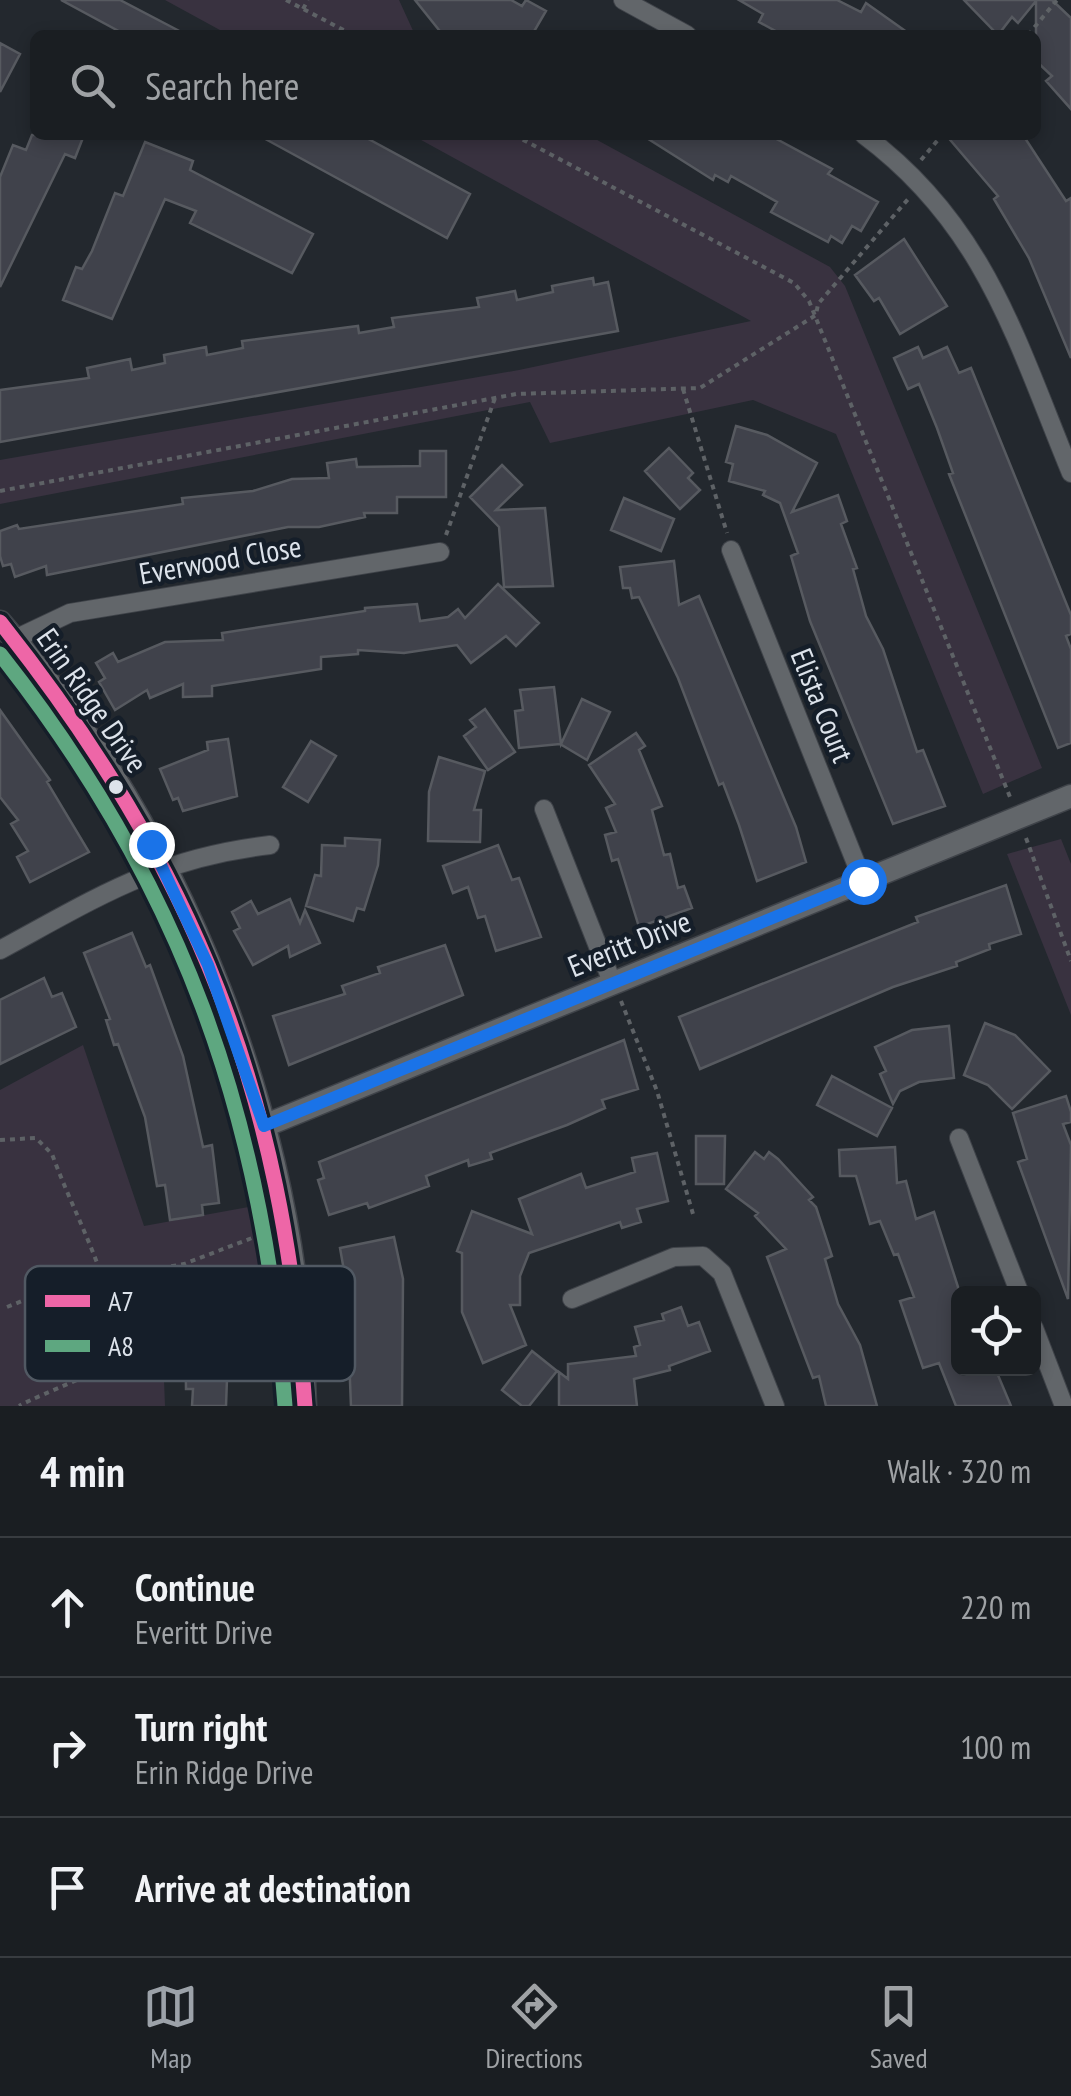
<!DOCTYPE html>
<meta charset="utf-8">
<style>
:root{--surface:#1a1e22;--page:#272b2f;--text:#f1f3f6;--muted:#9fa2a5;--line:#383c40;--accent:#9ca2a9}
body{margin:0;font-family:"PT Sans Narrow",sans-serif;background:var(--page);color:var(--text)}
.controls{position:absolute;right:30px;bottom:30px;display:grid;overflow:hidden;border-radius:15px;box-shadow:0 5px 15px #0003}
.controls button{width:90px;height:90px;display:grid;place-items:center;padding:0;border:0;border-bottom:2px solid var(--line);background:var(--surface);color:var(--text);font:50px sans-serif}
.stop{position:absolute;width:30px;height:30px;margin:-22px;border:8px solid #1a73e8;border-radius:50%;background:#fff}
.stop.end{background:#1a73e8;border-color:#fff;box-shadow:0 2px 10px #0008}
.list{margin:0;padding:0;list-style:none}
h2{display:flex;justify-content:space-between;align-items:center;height:130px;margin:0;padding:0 40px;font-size:42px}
h2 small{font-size:32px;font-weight:400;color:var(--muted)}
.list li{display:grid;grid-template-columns:65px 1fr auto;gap:30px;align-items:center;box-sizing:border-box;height:140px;padding:0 40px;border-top:2px solid var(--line)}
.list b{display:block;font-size:38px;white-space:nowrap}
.list p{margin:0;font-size:32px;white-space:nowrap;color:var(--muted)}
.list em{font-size:32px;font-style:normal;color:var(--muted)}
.icon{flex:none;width:55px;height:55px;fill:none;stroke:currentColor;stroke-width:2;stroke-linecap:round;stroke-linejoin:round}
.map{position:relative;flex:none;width:1071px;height:1406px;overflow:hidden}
.search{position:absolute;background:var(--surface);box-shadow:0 5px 15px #0003;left:30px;right:30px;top:30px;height:110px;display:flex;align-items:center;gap:25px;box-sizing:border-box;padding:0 35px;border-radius:15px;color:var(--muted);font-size:38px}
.sheet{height:550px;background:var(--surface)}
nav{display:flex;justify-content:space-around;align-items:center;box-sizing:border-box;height:140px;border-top:2px solid var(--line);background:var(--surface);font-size:28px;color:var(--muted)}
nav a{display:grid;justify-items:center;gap:5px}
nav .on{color:var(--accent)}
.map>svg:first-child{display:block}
.green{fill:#393240}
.building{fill:#40424b;stroke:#575a60;stroke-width:2.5}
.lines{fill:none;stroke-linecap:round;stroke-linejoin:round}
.street-casing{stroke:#3f4349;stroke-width:20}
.secondary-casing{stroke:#3f4349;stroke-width:25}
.path{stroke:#5e6266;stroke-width:4;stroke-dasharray:5 5;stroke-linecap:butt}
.street{stroke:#62666a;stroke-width:18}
.secondary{stroke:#62666a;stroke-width:22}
.bus-1-casing{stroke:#151e29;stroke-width:22}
.bus-2-casing{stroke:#151e29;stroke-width:22}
.bus-1{stroke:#ee66a7;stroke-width:15}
.bus-2{stroke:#5ea780;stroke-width:15}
.route{stroke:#1a73e8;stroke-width:12}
.bus-dot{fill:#dde3eb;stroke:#151e29;stroke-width:4}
.labels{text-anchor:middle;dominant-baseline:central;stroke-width:9;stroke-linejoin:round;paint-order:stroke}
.street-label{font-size:30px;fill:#dde3eb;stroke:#151e29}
.key{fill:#151e29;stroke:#515963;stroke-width:2.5}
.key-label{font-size:28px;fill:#dde3eb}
</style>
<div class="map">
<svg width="1071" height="1406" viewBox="0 0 1071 1406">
<rect width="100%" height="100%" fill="#23282e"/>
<path class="green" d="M165 0H399L415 35H229Z
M412 135H588L830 267 845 286 1042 768 983 794 836 434 753 400 550 443 530 402 0 504V460L519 370 751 321Z
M1061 839 1071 864V1015L1007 854Z
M83 1045 144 1226 254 1206 265 1270 161 1300 165 1406H0V1090Z"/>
<path class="building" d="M61 0H120L187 35H126Z
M415 0H511L522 6 526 0 546 11 532 35H443Z
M739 0H837L861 12 866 3 911 35H783L759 22 763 14Z
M964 0H1052L1071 18V109L1046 81 1052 76 1036 61V1L1018 23 1012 17 998 35Z
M0 43 20 54 0 92Z
M32 135H84L75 158 65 154 0 287V177L13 145 26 150Z
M258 135H361L470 194 447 238Z
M642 135H769L832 169 828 174 878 202 861 231 852 226 842 243 831 236 828 242 771 212 777 202 731 176 728 182 715 175 713 180Z
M946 135H1023L1066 201 1071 198V358L1029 258 994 199 998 196Z
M145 142 193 161 190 170 313 234 292 273 190 223 196 211 165 199 112 319 63 300 76 267 82 269 92 251 115 193 123 196Z
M904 239 947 306 900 334 879 298 874 301 855 275Z
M593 278 594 285 608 282 618 331 0 442V390L89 378 87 368 130 359 132 370 165 363 164 355 206 347 207 355 243 348 242 341 358 326 359 333 394 327 392 318 479 307 477 298 515 291 517 300 553 292 552 286Z
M918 347 923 358 947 347 959 373 971 368 1071 615V634L1066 636 1071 649V743L1058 748 949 474 953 473 937 428 919 384 908 389 894 358Z
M736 426 767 435 817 463 792 512 838 495 847 521 841 524 857 568 853 569 866 616 883 649 917 752 923 750 945 806 893 824 810 621 791 556 798 553 780 503 763 495 765 491 729 481 733 464 726 462Z
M669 448 693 473 688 478 700 490 680 509 645 471Z
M420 451H446V497H397V513H364L365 517 319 527H288L47 575 46 566 15 577 11 564 3 566 0 556V531L17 525 19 529 183 504 182 498 253 491 292 479 329 478 327 463 356 459 357 467 420 466Z
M502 465 522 485 496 510 545 508 553 586 504 587 499 527 470 497Z
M624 498 674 519 661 551 611 530Z
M674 561 679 605 699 596 796 827 806 862 757 881 739 825 723 783 719 785 678 678 639 597 632 598 630 588H623L620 567Z
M498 584 539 623 516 646 506 636 471 663 457 645 404 653 358 650V654L321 657V669L212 686V696L183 697V684L150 698 147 690 115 710 99 682 105 678 96 663 113 653 118 662 165 642 223 640 222 633 365 611V608L417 604 420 621 448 617 458 609 465 618Z
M554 687 561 744 582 699 610 712 587 760 560 744 519 748 515 711 523 710 520 690Z
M485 709 515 752 488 770 464 736 476 727 470 720Z
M0 710 50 780 47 782 89 852 30 882 17 857 28 851 11 824 18 820 0 797Z
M636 733 645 746 639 750 662 806 652 810 664 855 670 854 678 888 684 886 692 908 639 927 618 859 612 861 605 835 616 832 606 808 615 804 589 765Z
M228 739 237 796 183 811 178 798 173 800 160 769 208 750 207 742Z
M311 741 336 756 308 802 283 787Z
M439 757 485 771 474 810H481L480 842 428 841 429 792Z
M345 838 380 840 378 865 364 910 357 908 353 921 306 906 315 875 321 876 322 845 345 846Z
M498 845 512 880 519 878 541 937 496 951 485 916 478 918 468 887 453 893 443 866Z
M1006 885 1021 934 989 944 990 949 956 962 957 966 893 987 700 1069 679 1017 918 922 916 917Z
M290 899 300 923 305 910 320 943 290 957 288 946 253 965 234 931 240 928 232 912 251 901 258 914Z
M132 933 146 967 150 965 183 1056 203 1147 212 1145 219 1203 202 1205 203 1215 170 1220 165 1185 157 1186 145 1117 118 1044 114 1045 106 1020 110 1019 84 953Z
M445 945 463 995 289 1065 273 1016 345 994 342 986 380 973 378 967Z
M44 978 52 997 62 993 76 1027 0 1064V1000Z
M985 1023 1015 1035 1050 1071 1012 1109 988 1085 964 1075Z
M949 1026 954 1078 919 1082 900 1091 893 1104 880 1074 886 1071 875 1047 912 1030Z
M624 1040 638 1089 602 1100 605 1108 567 1125 490 1153 492 1159 469 1166 468 1160 426 1176 429 1186 369 1208 367 1203 329 1215 318 1180 324 1178 319 1162Z
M832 1076 892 1108 877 1136 817 1105Z
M1066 1096 1071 1112V1122L1063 1124 1071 1145 1068 1299 1018 1162 1027 1159 1013 1113Z
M696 1136H725L724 1184H696Z
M895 1147 897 1183 906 1181 916 1219 934 1212 958 1287V1368H995L1011 1406H956L939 1363 923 1368 900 1301 914 1297 898 1254 894 1255 880 1221 870 1224 856 1176H840L839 1150Z
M755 1152 764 1159 769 1152 778 1159 813 1197 809 1200 816 1207 832 1256 825 1259 838 1304 860 1345 877 1406H826L819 1376 813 1378 767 1257 786 1249 755 1216 758 1213 726 1189Z
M657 1153 668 1201 637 1209 641 1222 622 1228 620 1222 529 1253 520 1276V1305H510L526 1345 483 1363 462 1312V1253L457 1251 472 1211 532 1234 519 1199 581 1174 586 1188 635 1172 632 1158Z
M394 1237 403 1279 402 1406H351L346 1282 340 1248Z
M681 1307 688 1326 699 1322 710 1351 669 1366 670 1370 634 1379 637 1406H559V1372L568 1379V1364L636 1356 634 1347 640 1345 635 1327 664 1320 662 1314Z
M244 1312 245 1379H227L226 1406H192L193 1389H186L185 1313Z
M532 1351 557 1371 529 1406H522L502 1390Z"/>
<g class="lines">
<g class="street-casing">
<path id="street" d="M623 0 687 35
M864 135C985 225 1016 340 1071 473
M731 550 863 881
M15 639 70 613 440 552
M544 809 612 982
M0 950C98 897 157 858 270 845
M959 1138 1020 1294
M572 1299 674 1257 703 1256 722 1273 775 1406
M1034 1328 1064 1406"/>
</g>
<g class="secondary-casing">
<path id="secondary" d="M0 622C185 835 298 1125 305 1406
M264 1126 1071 796"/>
</g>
<path class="path" d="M286 0 353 35
M303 9 308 0
M1028 35 1057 0
M514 135 794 283 809 301 1010 797
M921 160 942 135
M683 389 727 533
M0 491 516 394 700 388 816 315 818 304 909 198
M446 535 495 398
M1026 838 1071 961
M621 1001 657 1091 693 1214
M0 1140 36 1138 52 1154C76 1220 115 1283 118 1354 108 1371 42 1393 19 1406
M7 1307 60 1286 184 1264 265 1233"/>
<use href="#street" class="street"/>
<use href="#secondary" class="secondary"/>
<g class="bus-1-casing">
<path id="bus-1" d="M0 622C196 869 283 1092 305 1406"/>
</g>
<g class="bus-2-casing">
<path id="bus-2" d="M0 654C181 883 264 1116 285 1406"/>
</g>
<use href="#bus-1" class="bus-1"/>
<use href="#bus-2" class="bus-2"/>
</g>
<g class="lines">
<path class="route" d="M151 844 208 965 264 1126 863 881"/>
</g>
<circle class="bus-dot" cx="116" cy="787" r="9"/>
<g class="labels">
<g class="street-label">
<text transform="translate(220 559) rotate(-10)">Everwood Close</text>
<text transform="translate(93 700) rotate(55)">Erin Ridge Drive</text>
<text transform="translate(823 705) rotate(68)">Elista Court</text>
<text transform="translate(629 943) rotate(-22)">Everitt Drive</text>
</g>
</g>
<rect x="25" y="1266" width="330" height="115" rx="15" class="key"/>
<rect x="45" y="1295" width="45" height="12" fill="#ee66a7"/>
<rect x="45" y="1340" width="45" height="12" fill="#5ea780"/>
<g class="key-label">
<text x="108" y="1311">A7</text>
<text x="108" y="1356">A8</text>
</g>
</svg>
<div class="controls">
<button><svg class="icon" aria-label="locate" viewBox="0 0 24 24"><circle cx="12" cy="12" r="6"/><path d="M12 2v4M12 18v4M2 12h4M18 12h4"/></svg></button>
</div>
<div class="stop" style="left:863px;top:881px"></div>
<div class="stop end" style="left:151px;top:844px"></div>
<div class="search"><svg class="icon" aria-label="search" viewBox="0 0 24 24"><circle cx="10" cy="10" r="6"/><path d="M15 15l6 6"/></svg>Search here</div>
</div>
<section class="sheet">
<h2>4 min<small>Walk · 320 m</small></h2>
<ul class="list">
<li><svg class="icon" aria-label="ahead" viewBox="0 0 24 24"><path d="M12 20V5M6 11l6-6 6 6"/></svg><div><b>Continue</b><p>Everitt Drive</p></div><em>220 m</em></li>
<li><svg class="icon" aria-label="right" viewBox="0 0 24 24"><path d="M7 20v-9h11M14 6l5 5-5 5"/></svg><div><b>Turn right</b><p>Erin Ridge Drive</p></div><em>100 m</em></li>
<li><svg class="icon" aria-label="arrive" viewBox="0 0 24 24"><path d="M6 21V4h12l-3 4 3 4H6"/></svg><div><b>Arrive at destination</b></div></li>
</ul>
</section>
<nav>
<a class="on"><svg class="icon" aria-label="map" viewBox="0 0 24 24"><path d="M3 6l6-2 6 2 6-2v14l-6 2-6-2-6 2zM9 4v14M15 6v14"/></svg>Map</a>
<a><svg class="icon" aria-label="directions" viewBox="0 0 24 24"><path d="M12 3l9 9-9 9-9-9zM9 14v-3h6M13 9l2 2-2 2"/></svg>Directions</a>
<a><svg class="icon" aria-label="saved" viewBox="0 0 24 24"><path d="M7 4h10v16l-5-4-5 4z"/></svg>Saved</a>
</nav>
